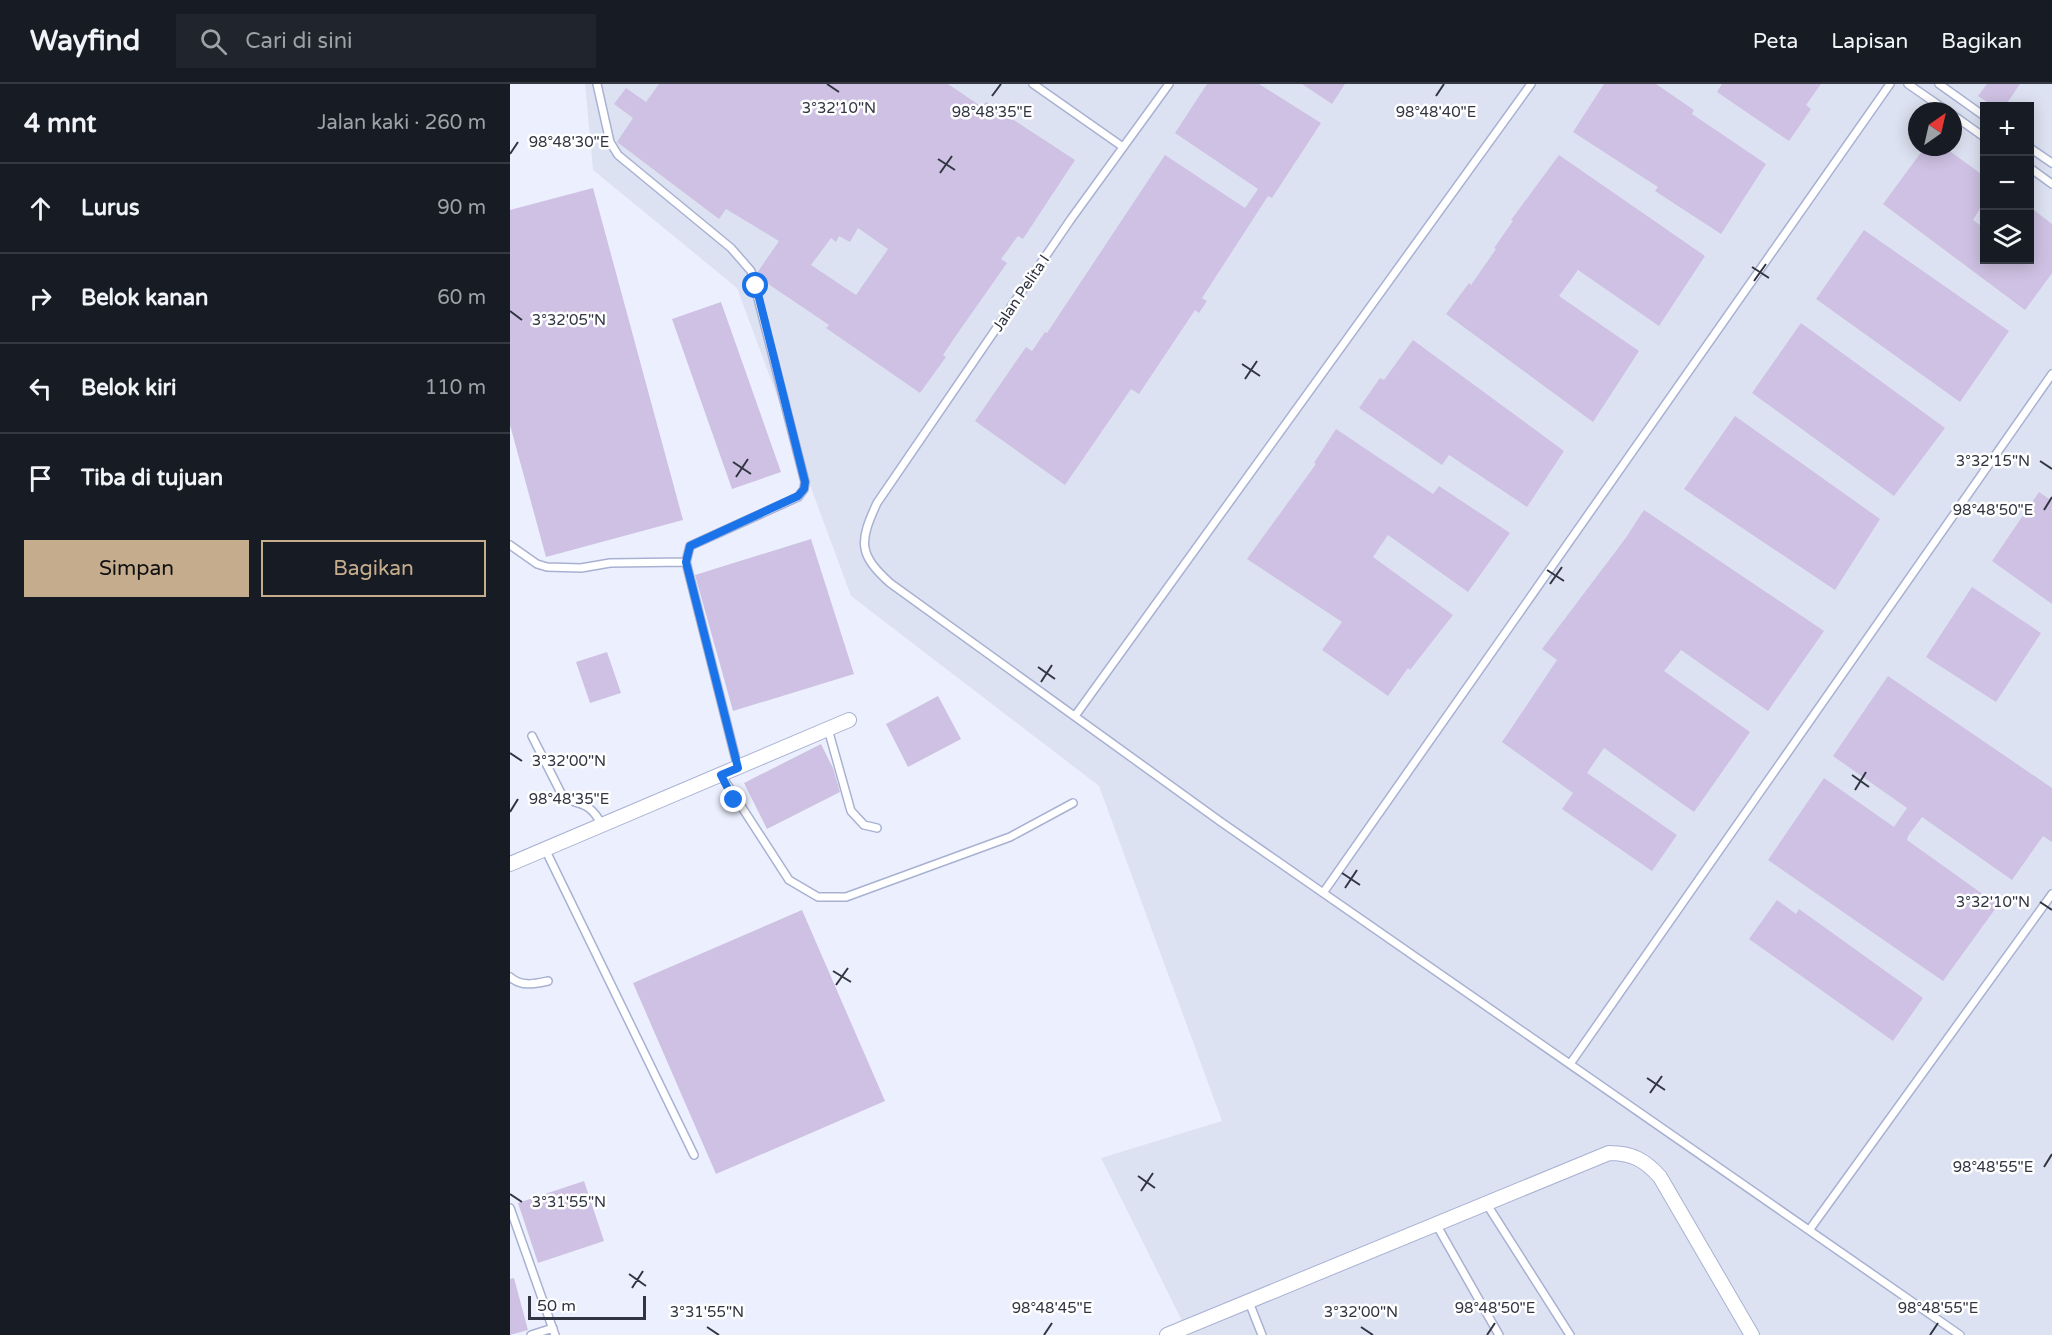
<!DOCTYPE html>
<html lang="id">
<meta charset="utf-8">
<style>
:root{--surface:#171b24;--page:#20242c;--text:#f1f3f6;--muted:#9ea1a6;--line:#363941;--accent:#c4ac8d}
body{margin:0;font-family:"Varela Round",sans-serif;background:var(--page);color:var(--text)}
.controls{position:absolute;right:18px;top:18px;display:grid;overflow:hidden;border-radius:0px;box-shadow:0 3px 15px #0003}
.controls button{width:54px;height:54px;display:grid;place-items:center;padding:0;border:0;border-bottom:2px solid var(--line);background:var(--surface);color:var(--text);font:30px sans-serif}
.compass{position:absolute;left:1398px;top:18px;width:54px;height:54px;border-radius:50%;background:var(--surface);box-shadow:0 3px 15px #0003;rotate:34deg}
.scale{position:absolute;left:18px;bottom:15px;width:118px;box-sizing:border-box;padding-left:6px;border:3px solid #313542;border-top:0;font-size:16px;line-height:21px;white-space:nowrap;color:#313542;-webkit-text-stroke:4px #fefefe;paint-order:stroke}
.stop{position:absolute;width:18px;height:18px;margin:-14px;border:4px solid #1a73e8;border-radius:50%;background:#fff}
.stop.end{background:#1a73e8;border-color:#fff;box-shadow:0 2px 6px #0008}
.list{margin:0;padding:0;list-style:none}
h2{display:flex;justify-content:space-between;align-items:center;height:78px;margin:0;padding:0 24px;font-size:26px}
h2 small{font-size:20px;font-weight:400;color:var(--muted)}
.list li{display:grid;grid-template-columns:39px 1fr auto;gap:18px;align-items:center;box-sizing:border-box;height:90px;padding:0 24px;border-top:2px solid var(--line)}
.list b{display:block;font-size:22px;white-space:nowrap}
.list em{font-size:20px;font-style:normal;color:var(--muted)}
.actions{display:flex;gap:12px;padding:18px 24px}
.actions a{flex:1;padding:14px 0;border:2px solid var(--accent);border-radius:0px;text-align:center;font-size:21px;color:var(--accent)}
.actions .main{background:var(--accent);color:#111}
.icon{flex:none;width:33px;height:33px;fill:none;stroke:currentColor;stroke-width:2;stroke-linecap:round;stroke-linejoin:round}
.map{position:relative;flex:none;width:1542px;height:1251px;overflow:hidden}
header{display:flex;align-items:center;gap:36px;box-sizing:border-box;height:84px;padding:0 30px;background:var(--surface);border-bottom:2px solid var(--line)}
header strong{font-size:28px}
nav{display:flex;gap:33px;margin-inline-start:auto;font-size:21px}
.search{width:420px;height:54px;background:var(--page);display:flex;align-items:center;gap:15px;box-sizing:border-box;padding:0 21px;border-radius:0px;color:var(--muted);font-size:22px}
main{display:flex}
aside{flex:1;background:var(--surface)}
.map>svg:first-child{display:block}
.built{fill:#dde2f2;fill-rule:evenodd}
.building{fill:#cec1e3;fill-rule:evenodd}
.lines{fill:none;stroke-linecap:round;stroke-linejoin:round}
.service-casing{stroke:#a8b1d2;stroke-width:10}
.minor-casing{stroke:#a8b1d2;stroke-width:16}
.service{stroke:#fff;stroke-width:7}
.minor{stroke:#fff;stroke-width:14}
.route{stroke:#1a73e8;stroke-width:8}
.ticks{fill:none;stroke:#313542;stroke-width:2}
.labels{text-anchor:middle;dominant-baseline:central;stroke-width:5;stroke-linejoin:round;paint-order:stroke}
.street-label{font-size:15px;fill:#313542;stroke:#fefefe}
.ticks-label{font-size:15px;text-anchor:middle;fill:#313542;stroke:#fefefe;stroke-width:5;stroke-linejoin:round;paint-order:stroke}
</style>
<header>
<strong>Wayfind</strong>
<div class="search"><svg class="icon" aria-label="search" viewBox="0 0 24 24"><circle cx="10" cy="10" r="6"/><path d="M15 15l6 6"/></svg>Cari di sini</div>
<nav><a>Peta</a><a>Lapisan</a><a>Bagikan</a></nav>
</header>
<main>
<aside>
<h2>4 mnt<small>Jalan kaki · 260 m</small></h2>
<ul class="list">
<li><svg class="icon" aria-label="ahead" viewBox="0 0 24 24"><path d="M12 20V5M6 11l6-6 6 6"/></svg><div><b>Lurus</b></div><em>90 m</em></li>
<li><svg class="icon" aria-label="right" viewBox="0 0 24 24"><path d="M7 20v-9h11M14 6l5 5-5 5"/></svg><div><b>Belok kanan</b></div><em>60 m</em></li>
<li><svg class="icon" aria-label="left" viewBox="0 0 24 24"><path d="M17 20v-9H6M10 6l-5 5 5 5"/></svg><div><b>Belok kiri</b></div><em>110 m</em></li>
<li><svg class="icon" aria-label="arrive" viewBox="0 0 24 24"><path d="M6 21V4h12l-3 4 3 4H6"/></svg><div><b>Tiba di tujuan</b></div></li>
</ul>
<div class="actions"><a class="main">Simpan</a><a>Bagikan</a></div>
</aside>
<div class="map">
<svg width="1542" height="1251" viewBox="0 0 1542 1251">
<rect width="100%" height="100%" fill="#ecf0fe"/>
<path class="built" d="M75 0H1542V1251H679L591 1074 712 1037 589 702 341 512 227 204 83 86ZM1474 22H1520V176H1474ZM1407 27H1443V63H1407Z"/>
<path class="building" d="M149 0H438L472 23 476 18 565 76 513 155 508 152 491 175 497 179 445 253 433 271 436 273 410 309 316 244 319 241 248 193 247 189 269 157 216 125 209 135 107 58 123 34 104 20 116 4 136 18ZM348 144 378 165 346 211 301 181 321 154 326 158 329 152 340 158Z
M697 0H749L811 39 762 114 758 112 692 214 697 217 689 229 685 226 629 310 621 305 555 401 465 337 516 263 522 267 535 248 537 249 655 71 735 124 748 105 665 49Z
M792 0H835L822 20Z
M1094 0H1146L1184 26 1182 30 1256 80 1211 150 1145 107 1148 103 1063 48Z
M1212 0H1311L1296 21 1301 25 1279 57 1207 8Z
M1477 0H1510L1495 22H1483L1468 12Z
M1415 63H1434L1474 92V118L1463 136 1474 144V176H1520V123L1542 140V189L1515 226 1373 120Z
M1049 71 1195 172 1149 242 1068 186 1049 212 1129 267 1083 338 936 230 959 199 961 201 986 165 984 164 1003 137 1001 136Z
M83 104 173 436 36 473 0 341V126Z
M1354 146 1499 247 1450 318 1306 215Z
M211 218 271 388 222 405 162 235Z
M1291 239 1435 344 1384 412 1242 309Z
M903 256 1054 367 1017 423 939 371 932 381 849 324 870 294 874 296Z
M1225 332 1370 435 1325 506 1174 405Z
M826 345 923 410 929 402 1000 449 958 508 878 451 863 473 943 531 900 586 898 584 878 612 812 566 832 538 737 475 806 380 804 379Z
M1529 408 1542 417V520L1482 477Z
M1134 426 1314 547 1258 627 1171 566 1154 587 1240 648 1184 728 1094 664 1077 689 1167 751 1142 787 1052 725 1063 709 992 658 1047 576 1032 565 1115 455Z
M301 455 344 590 223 627 185 491Z
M1462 503 1531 549 1486 618 1416 573Z
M97 568 111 609 80 619 66 578Z
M1378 592 1542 704V758L1533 752 1502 796 1412 733 1398 752 1397 756 1488 821 1433 897 1258 776 1314 694 1384 743 1397 724 1323 672Z
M428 612 451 655 398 683 376 640Z
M311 660 323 684 330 708 257 745 234 699Z
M1267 816 1286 830 1289 825 1413 914 1383 957 1239 855Z
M292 826 375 1017 206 1090 123 899Z
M74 1097 94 1157 28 1179 8 1119Z
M4 1194 18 1246 0 1251V1195Z"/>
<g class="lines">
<g class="service-casing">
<path id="service" d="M87 0 100 58 108 71 221 164 241 187 295 398 294 405 288 413 180 462 176 478 228 684
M523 0 613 63
M659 0 561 135 367 419C349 458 348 470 380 499L711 738 1450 1251
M1398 0 1437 27
M1429 0 1474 32
M1443 31 1474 53
M1520 64 1542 79
M1520 84 1542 100
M0 461 27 480 37 483 71 484 100 479 176 478
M565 632 1021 0
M318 645 341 727 354 741 367 744
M22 652 51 709C65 725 76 711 92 741
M211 691 279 796 308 813H336L500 753 563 719
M36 767 184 1071
M813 809 1380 0
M0 893C12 903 24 900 38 897
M1060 980 1542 290
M976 1119 1060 1251
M0 1124 45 1251
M926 1140 989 1251
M1300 1145 1542 810
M739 1218 752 1251
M21 1251 43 1244"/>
</g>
<g class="minor-casing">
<path id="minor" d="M0 780 339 636
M657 1251 1099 1069C1122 1069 1135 1076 1150 1093L1242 1251"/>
</g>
<use href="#service" class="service"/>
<use href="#minor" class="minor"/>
</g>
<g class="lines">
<path class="route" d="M224 716 211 691 228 684 176 478 180 462 288 412 294 405 295 398 246 202"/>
</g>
<path class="ticks" d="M317 0 329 8M482 12 491 0M926 12 934 0M0 70 8 58M428 75 445 86M430 89 442 72M1242 183 1259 194M1244 197 1256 180M0 227 12 236M732 280 750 292M735 295 747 277M1530 377 1542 385M223 378 241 390M226 393 238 375M1534 426 1542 413M1037 486 1054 497M1040 500 1052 483M528 583 545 595M531 598 542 581M0 669 12 677M1342 691 1359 703M1345 706 1356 688M0 728 8 715M832 789 850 801M835 804 847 786M1530 818 1542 826M323 887 341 898M326 901 338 884M1137 994 1155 1006M1140 1009 1152 992M1534 1083 1542 1070M628 1092 645 1104M631 1107 643 1089M0 1110 12 1118M119 1190 136 1202M122 1204 133 1187M197 1243 209 1251M851 1243 863 1251M534 1251 542 1239M977 1251 985 1239M1420 1251 1428 1239"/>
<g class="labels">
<g class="street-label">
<text transform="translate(511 209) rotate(-56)">Jalan Pelita I</text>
</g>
</g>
<g class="ticks-label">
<text x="329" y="29">3°32'10"N</text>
<text x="482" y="33">98°48'35"E</text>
<text x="926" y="33">98°48'40"E</text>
<text x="59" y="63">98°48'30"E</text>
<text x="59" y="241">3°32'05"N</text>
<text x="1483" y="382">3°32'15"N</text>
<text x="1483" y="431">98°48'50"E</text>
<text x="59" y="682">3°32'00"N</text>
<text x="59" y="720">98°48'35"E</text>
<text x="1483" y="823">3°32'10"N</text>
<text x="1483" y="1088">98°48'55"E</text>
<text x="59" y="1123">3°31'55"N</text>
<text x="542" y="1229">98°48'45"E</text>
<text x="985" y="1229">98°48'50"E</text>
<text x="1428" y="1229">98°48'55"E</text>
<text x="197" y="1233">3°31'55"N</text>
<text x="851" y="1233">3°32'00"N</text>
</g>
</svg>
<div class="controls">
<button>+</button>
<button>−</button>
<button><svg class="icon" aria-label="layers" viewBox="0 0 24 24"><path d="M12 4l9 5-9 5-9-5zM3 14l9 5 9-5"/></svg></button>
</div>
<svg class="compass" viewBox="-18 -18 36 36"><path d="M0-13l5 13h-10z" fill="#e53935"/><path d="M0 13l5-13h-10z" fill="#9ea1a6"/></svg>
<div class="scale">50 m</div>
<div class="stop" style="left:246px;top:202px"></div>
<div class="stop end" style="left:224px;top:716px"></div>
</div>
</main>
